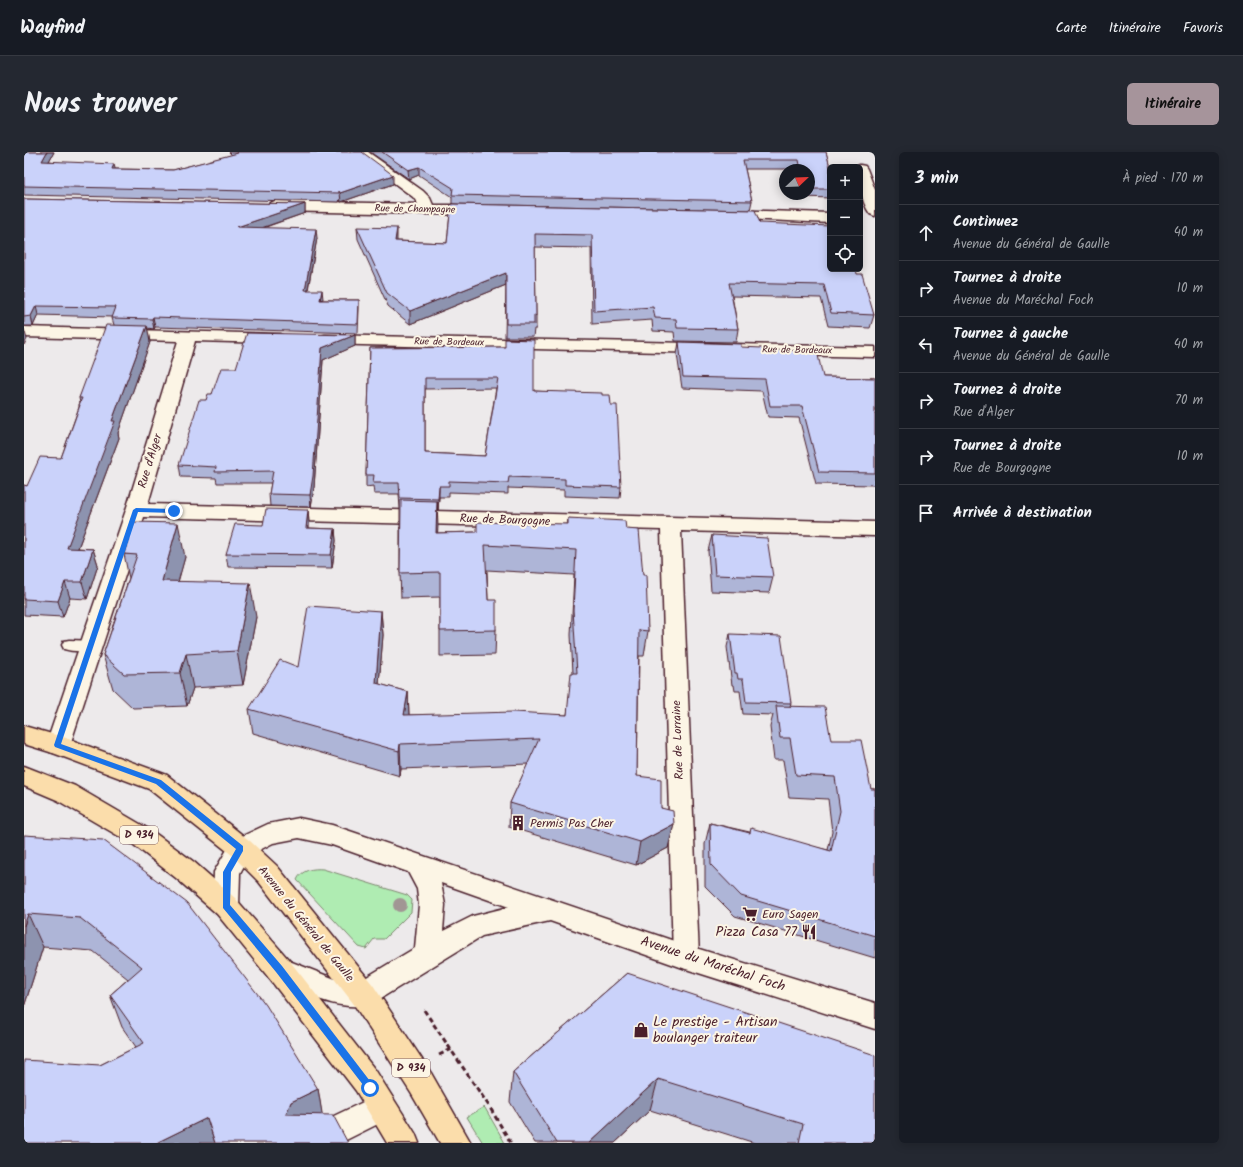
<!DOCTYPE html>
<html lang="fr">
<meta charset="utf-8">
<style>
:root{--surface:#171b24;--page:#242831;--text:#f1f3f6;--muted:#9ea1a6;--line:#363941;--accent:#a6949b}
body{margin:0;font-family:Kalam,sans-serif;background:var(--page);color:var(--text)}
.controls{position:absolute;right:12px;top:12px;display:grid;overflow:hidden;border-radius:6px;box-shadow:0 2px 10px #0003}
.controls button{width:36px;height:36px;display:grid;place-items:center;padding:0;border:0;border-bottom:1px solid var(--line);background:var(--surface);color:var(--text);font:20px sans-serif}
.compass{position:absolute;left:755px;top:12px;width:36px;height:36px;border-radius:50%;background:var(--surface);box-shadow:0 2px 10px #0003;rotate:67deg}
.stop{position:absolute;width:12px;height:12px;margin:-9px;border:3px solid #1a73e8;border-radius:50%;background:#fff}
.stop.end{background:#1a73e8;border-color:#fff;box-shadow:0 1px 4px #0008}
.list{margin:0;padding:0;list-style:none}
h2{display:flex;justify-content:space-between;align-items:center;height:52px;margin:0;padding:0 16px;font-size:17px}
h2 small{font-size:13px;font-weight:400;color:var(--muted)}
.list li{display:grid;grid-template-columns:26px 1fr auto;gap:12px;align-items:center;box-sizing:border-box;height:56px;padding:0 16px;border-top:1px solid var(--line)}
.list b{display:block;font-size:15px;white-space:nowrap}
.list p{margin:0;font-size:13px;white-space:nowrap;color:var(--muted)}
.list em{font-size:13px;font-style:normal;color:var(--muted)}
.icon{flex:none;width:22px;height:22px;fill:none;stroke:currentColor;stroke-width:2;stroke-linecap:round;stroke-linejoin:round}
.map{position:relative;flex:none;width:851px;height:991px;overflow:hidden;border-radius:6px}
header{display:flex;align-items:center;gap:24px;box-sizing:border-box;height:56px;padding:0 20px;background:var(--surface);border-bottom:1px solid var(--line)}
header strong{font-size:19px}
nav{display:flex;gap:22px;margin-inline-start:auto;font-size:14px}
.intro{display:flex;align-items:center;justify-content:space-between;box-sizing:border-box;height:96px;padding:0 24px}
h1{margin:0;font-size:28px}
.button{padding:10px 18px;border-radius:6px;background:var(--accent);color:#111;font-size:14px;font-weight:700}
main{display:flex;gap:24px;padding:0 24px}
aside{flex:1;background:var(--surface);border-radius:6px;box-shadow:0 2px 10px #0003}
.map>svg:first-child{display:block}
.green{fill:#afecb2;stroke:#7c866e}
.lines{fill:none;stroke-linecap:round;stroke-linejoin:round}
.lane-casing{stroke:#4a1f2b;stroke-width:3}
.street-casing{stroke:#4a1f2b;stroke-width:3}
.secondary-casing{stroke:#4a1f2b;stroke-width:3}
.primary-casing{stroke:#4a1f2b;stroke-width:3}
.path{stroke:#4a1f2b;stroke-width:3;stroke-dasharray:5 3.5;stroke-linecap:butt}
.lane{fill:#fcf5e5;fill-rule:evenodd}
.street{fill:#fcf5e5;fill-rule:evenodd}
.secondary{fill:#fcf5e5;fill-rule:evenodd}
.primary{fill:#fbddab;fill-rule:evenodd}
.tree{fill:#a19694}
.wall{fill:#aeb5d7;stroke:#4a1f2b;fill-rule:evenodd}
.shaded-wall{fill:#8d93af;stroke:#4a1f2b}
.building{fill:#cad2fa;stroke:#4a1f2b;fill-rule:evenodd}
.route{fill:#1a73e8}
.labels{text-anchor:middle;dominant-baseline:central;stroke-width:4;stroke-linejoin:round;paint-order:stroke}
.far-street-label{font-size:10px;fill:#4a1f2b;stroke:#fcf5e5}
.shield{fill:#fcf5e5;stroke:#7f5f63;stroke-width:1}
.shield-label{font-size:11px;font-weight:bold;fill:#4a1f2b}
.street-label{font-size:12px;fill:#4a1f2b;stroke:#fcf5e5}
.poi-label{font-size:12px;fill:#4a1f2b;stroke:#fcf5e5;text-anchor:start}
.near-poi-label{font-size:14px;fill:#4a1f2b;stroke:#fcf5e5;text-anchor:end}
.near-street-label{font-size:14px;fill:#4a1f2b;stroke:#fcf5e5}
</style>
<header>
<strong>Wayfind</strong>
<nav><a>Carte</a><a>Itinéraire</a><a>Favoris</a></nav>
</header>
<div class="intro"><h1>Nous trouver</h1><a class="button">Itinéraire</a></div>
<main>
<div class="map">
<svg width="851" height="991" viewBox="0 0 851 991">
<rect width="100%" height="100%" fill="#edeaeb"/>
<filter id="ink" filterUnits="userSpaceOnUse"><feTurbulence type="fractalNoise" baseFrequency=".025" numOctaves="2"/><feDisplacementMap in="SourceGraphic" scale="8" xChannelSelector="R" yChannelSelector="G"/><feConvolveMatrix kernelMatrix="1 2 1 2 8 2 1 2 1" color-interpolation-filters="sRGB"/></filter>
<g filter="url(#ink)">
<path class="green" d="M299 717 383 743 388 748 387 760 360 787H350L342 797 335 795 273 728C277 718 289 716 299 717Z
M460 955 461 956 481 991H459L443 965Z"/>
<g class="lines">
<g class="lane-casing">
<path id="lane" d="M45 488 72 489 74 493 72 497C63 500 49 500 40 497L38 493 40 489Z"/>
</g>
<g class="street-casing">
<path id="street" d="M328 0H344L399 39 406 46 409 53H457L462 55 465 58 462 61 457 63 251 59 246 57 243 54 246 51 251 49 394 52 389 45Z
M836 13 841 14 843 17 851 38V64L846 62C836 48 836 31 836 15H830Z
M703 58 806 61V71L698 66 695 63 698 60Z
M0 175 257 182 260 186 257 190 251 191 171 189 124 352 851 370V384L657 379 675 805 671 813 662 817 653 813 649 805 637 378 120 365 46 593 42 600 34 602 26 600 22 593 102 358 154 189 0 185Z
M301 183 851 195V205L295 192 292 188 295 184Z
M358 941 368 945 373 955 368 965 316 991H270L274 981Z"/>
</g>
<g class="secondary-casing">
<path id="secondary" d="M275 666 308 673 662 793 851 851V877L662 817 526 769 458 784 349 851C316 863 275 838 245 826L241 817 245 808 255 805 311 827 336 829 391 796 395 753 393 737 384 720 308 693 275 686 249 691 226 703 216 721 215 754 211 762 202 765 193 762 189 754 190 720 208 689 244 672ZM417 731 485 755 449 764 419 779 421 753Z"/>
</g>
<g class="primary-casing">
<path id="primary" d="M0 574 42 586 143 623 226 689 253 714 349 833 407 921 447 991H416L387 941 329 851 235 730 208 703 125 637 29 601 0 592Z
M0 614 51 634 128 679 170 710 211 746 265 808 352 919 391 981 395 991H363L332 939 245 826 193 762 152 726 110 693 33 648 0 634Z"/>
</g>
<path class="path" d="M400 858 465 954 487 991
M415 903 428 897"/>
<use href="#lane" class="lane"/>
<use href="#street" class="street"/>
<use href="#secondary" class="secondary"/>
<use href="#primary" class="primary"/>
</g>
<circle class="tree" cx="376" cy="753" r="7"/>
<path class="wall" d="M0 0H30L25 9 91 17 149 18 208 3 205 0H338L369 32 317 50 316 47 315 50 0 43Z
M346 0H802L806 15V46L780 45 779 42H785V18H773V17H721L728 49 726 58 428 52V45L395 23 385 27Z
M0 47 281 52V61L239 76 293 86 284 138 299 148H335V157L334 181 131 175 130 177 123 176 126 190 94 281 95 286 54 396 69 397 74 413 63 447 46 446 39 465 0 463V333L3 334 37 306 55 255V253L56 251 55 246 90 173 88 166 89 165 14 163 9 174H0Z
M427 52 736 71 833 122 850 163 846 176 804 174 797 146 708 144 714 177 712 190 651 189 650 180 629 179 628 168 568 172 567 96 511 95 512 164V177H510L509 185H481L482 133 386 172 364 154 334 87 333 75 373 89 423 91Z
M331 183V194L299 208 290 335 287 355 246 354 245 342 247 331H193L192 326 157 325 155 313 182 248 212 216Z
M655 190 739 198 799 225 851 226V333L792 332 775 266 744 265 738 239 658 236 653 202Z
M481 195 510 239 578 243 597 335 596 346 540 344V338L484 336V342L425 340V345H415L414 358H413V381L453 380 543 372 544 366 602 377 619 423 624 479 620 504H615L613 624 650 672 644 696 612 713 485 675 486 651 504 612 377 617 376 624 229 581 225 557 274 515 357 459 359 483 355 532 384 540 385 563H543L549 521 547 483 550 423 463 418 464 448 472 478 471 503 416 504V445L377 446 376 421V357L375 342H350L349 334 342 335V323L346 196ZM472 236 461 304 401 301V237Z
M284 358 285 371V376L311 377 312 389 308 416 204 415 202 402 239 373Z
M688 383 749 425 745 441 687 439 684 399Z
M100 402 161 405 154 429 232 465 219 533 169 536 163 554 109 556 89 537 79 503 105 426Z
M706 482 767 551 766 554 807 588 847 637H851V806L711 764 681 734V692L686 671 804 698 808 680 804 647 765 645 759 608H750L746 575 749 563 719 562 716 539H711L710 533H708L703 495Z
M0 683 294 937 298 963 76 913 112 895 98 875 86 843 104 827 69 799 19 795 0 855Z
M603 821 851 991H731L626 958 591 991H511L486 950 489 920Z"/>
<path class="shaded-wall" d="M23 0H30L20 18 18 9Z
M90 12 92 21 88 17Z
M395 15V23L385 27 384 18Z
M369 23V32L317 50 316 41Z
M281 52V61L214 84 213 75Z
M373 76V89L371 102V89Z
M292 77 293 86 282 147 281 138Z
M482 121V133L386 172V159Z
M298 138 299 147 296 148Z
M12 154 14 163 9 174 7 164Z
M129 165 131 175 130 177 128 167Z
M123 174 126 190 94 281 95 286 48 412 43 396 88 269Z
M0 177 3 187 0 193Z
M331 183V194L299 208 290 335 287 355 286 343 298 196Z
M415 334V345L414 358V347Z
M413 349 414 374 412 406V381Z
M284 358 285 371 284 388 282 376Z
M154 371 161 405 145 463 138 429Z
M311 377 312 389 308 416 307 403Z
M69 397 74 413 63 447 58 430Z
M41 430 46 446 39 465 34 449Z
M226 431 232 465 219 533 213 499Z
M357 459 359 483 353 556 352 531Z
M162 502 169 536 163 554 156 521Z
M384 540 385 565 380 563Z
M376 592 377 617 376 624 375 599Z
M650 672 644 696 612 713 616 690Z
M4 762 19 795 0 855V774Z
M634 927 626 958 591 991H565Z
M294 937 299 967 262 962 267 950Z
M183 966 191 991H132Z"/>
<path class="building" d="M0 0H23L18 9 90 12 88 17 149 18 214 1 213 0H338L369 23 316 41 315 39V41L0 34Z
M358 0H802L806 15V37H785V18H777L775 8H719L728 49 428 43 429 36 395 15 384 18Z
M0 47 281 52 213 75 292 77 281 138H298L296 148H335L334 172 129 165 128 167 88 166 92 155 12 154 7 164 0 165Z
M427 52 731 58 736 71 806 74V117H832L833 122H838L850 163 807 161 800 133 705 131 714 177 653 176 652 167 631 166 629 155 570 159 568 83 511 82 512 164 510 163V172H482V121L386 159 363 141 333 75 373 76 371 89 423 91Z
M82 173 123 174 88 269H91L43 396 69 397 58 430H41L34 449 0 447V333L3 334 16 305 37 306 56 253H55L58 246H55Z
M223 181 331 183 298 196 289 324 286 343 245 342 249 319 191 320 192 315 155 313 175 248H182L184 242H188L197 216H212Z
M481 187 510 188V239L578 241V243H586L587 253H593L597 335 541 333V327L485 325 484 331 425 329V334H415L414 347 376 346 375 331H349L350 323H342L346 196 481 195ZM401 226H474L461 304 401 301Z
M655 190 717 192V195L738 196 739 198 793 199 799 225 851 226V321L795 320 778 254H746L741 227 659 225Z
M377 348 413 349 412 381 453 380V370L544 372V366L601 369 602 377 615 378 619 423H622L624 479 615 478 613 624 637 627V656L649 659 650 672 616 690 486 651 515 587 376 592 375 599 225 557 256 508 274 515 284 454 357 459 352 531 384 540 380 563 490 560 543 563 547 521H553L549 458 552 398 461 393 464 448H472V478L416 479V420L376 421Z
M242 357 284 358 282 376 311 377 307 403 202 402 211 372 239 373Z
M110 370 154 371 138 429 226 431 213 499 162 502 156 521 100 522 79 503 113 403 100 402Z
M688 383 743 386 749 425 691 423Z
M706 482 757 484 767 551 722 550 719 527H714L713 521H711Z
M752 554 801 555 807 588H837L847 637H851V784L717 744 687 713 686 671 726 681 727 676 807 699 816 659 811 625 772 623 766 586H756Z
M0 683 79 688 163 751 242 853 294 937 267 950 262 962 309 963 324 991H191L183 966 132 991H0V908L76 913 120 891 86 843 118 815 56 766 4 762 0 774Z
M603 821 851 903V991H775L779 972 634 927 565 991H533L489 920Z"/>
</g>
<path class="route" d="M112 356 150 357 152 359 150 361 114 360 37 592 137 628 219 694V699L207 720 206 753 258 814 349 933V938H343L252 820 199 756V720L212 697 132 632 31 595 30 593 109 358Z"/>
<defs>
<g id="building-bare" transform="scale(1.2)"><path d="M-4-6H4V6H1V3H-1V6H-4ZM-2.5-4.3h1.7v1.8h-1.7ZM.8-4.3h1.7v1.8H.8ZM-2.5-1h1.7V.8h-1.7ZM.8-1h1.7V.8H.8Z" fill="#4a1f2b" stroke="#fcf5e5" stroke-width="2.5" paint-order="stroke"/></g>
<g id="supermarket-bare" transform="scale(1.2)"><path d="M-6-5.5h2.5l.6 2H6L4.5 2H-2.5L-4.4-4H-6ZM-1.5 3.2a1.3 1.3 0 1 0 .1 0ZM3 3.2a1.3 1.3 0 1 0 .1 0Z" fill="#4a1f2b" stroke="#fcf5e5" stroke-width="2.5" paint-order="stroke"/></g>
<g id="restaurant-bare" transform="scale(1.2)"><path d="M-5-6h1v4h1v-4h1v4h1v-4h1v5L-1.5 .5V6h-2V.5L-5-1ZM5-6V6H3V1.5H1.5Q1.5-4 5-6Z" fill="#4a1f2b" stroke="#fcf5e5" stroke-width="2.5" paint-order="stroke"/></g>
<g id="shop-bare" transform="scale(1.2)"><path d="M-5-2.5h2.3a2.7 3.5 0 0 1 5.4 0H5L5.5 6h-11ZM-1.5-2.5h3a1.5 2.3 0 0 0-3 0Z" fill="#4a1f2b" stroke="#fcf5e5" stroke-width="2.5" paint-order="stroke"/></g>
</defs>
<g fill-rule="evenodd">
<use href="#building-bare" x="494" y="671"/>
<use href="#supermarket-bare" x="726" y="762"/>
<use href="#restaurant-bare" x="785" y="780"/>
<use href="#shop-bare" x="617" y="878"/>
</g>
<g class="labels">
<g class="far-street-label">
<text transform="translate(391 57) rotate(1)">Rue de Champagne</text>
<text transform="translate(425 190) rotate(1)">Rue de Bordeaux</text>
<text transform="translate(773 198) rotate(1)">Rue de Bordeaux</text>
</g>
<g class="shield">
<rect x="96" y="674" width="38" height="18" rx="3"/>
<rect x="368" y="907" width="38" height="18" rx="3"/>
</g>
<g class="shield-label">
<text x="115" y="683">D 934</text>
<text x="387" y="916">D 934</text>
</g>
<g class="street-label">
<text transform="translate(126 309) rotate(-73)">Rue d'Alger</text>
<text transform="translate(481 368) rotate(2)">Rue de Bourgogne</text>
<text transform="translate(654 588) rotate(-92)">Rue de Lorraine</text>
<text transform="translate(282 772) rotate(51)">Avenue du Général de Gaulle</text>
</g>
<g class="poi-label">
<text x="506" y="671">Permis Pas Cher</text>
<text x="738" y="762">Euro Sagen</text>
</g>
<g class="near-poi-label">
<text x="773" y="780">Pizza Casa 77</text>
<text x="629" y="870" text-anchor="start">Le prestige - Artisan<tspan x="629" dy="16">boulanger traiteur</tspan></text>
</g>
<g class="near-street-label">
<text transform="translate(689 812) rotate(18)">Avenue du Maréchal Foch</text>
</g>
</g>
</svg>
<div class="controls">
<button>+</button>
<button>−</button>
<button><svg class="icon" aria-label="locate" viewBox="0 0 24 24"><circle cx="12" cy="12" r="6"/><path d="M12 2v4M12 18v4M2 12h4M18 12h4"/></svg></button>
</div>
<svg class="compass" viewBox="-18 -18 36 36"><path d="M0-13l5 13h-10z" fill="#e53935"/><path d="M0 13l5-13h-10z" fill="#9ea1a6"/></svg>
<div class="stop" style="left:346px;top:936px"></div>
<div class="stop end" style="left:150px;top:359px"></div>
</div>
<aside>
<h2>3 min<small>À pied · 170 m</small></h2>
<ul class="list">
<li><svg class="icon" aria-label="ahead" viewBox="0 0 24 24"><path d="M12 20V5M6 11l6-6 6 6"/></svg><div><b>Continuez</b><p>Avenue du Général de Gaulle</p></div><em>40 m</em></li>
<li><svg class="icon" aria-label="right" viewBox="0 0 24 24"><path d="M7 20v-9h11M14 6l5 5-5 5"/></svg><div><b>Tournez à droite</b><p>Avenue du Maréchal Foch</p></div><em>10 m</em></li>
<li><svg class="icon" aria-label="left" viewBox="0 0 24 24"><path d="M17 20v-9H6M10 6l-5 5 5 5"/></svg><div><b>Tournez à gauche</b><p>Avenue du Général de Gaulle</p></div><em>40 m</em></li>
<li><svg class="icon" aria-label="right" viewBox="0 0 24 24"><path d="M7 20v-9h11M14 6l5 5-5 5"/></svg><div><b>Tournez à droite</b><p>Rue d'Alger</p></div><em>70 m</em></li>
<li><svg class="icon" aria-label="right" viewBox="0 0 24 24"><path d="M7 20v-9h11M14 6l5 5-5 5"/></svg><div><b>Tournez à droite</b><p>Rue de Bourgogne</p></div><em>10 m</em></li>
<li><svg class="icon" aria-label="arrive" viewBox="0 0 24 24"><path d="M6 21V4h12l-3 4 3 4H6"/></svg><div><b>Arrivée à destination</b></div></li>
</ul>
</aside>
</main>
